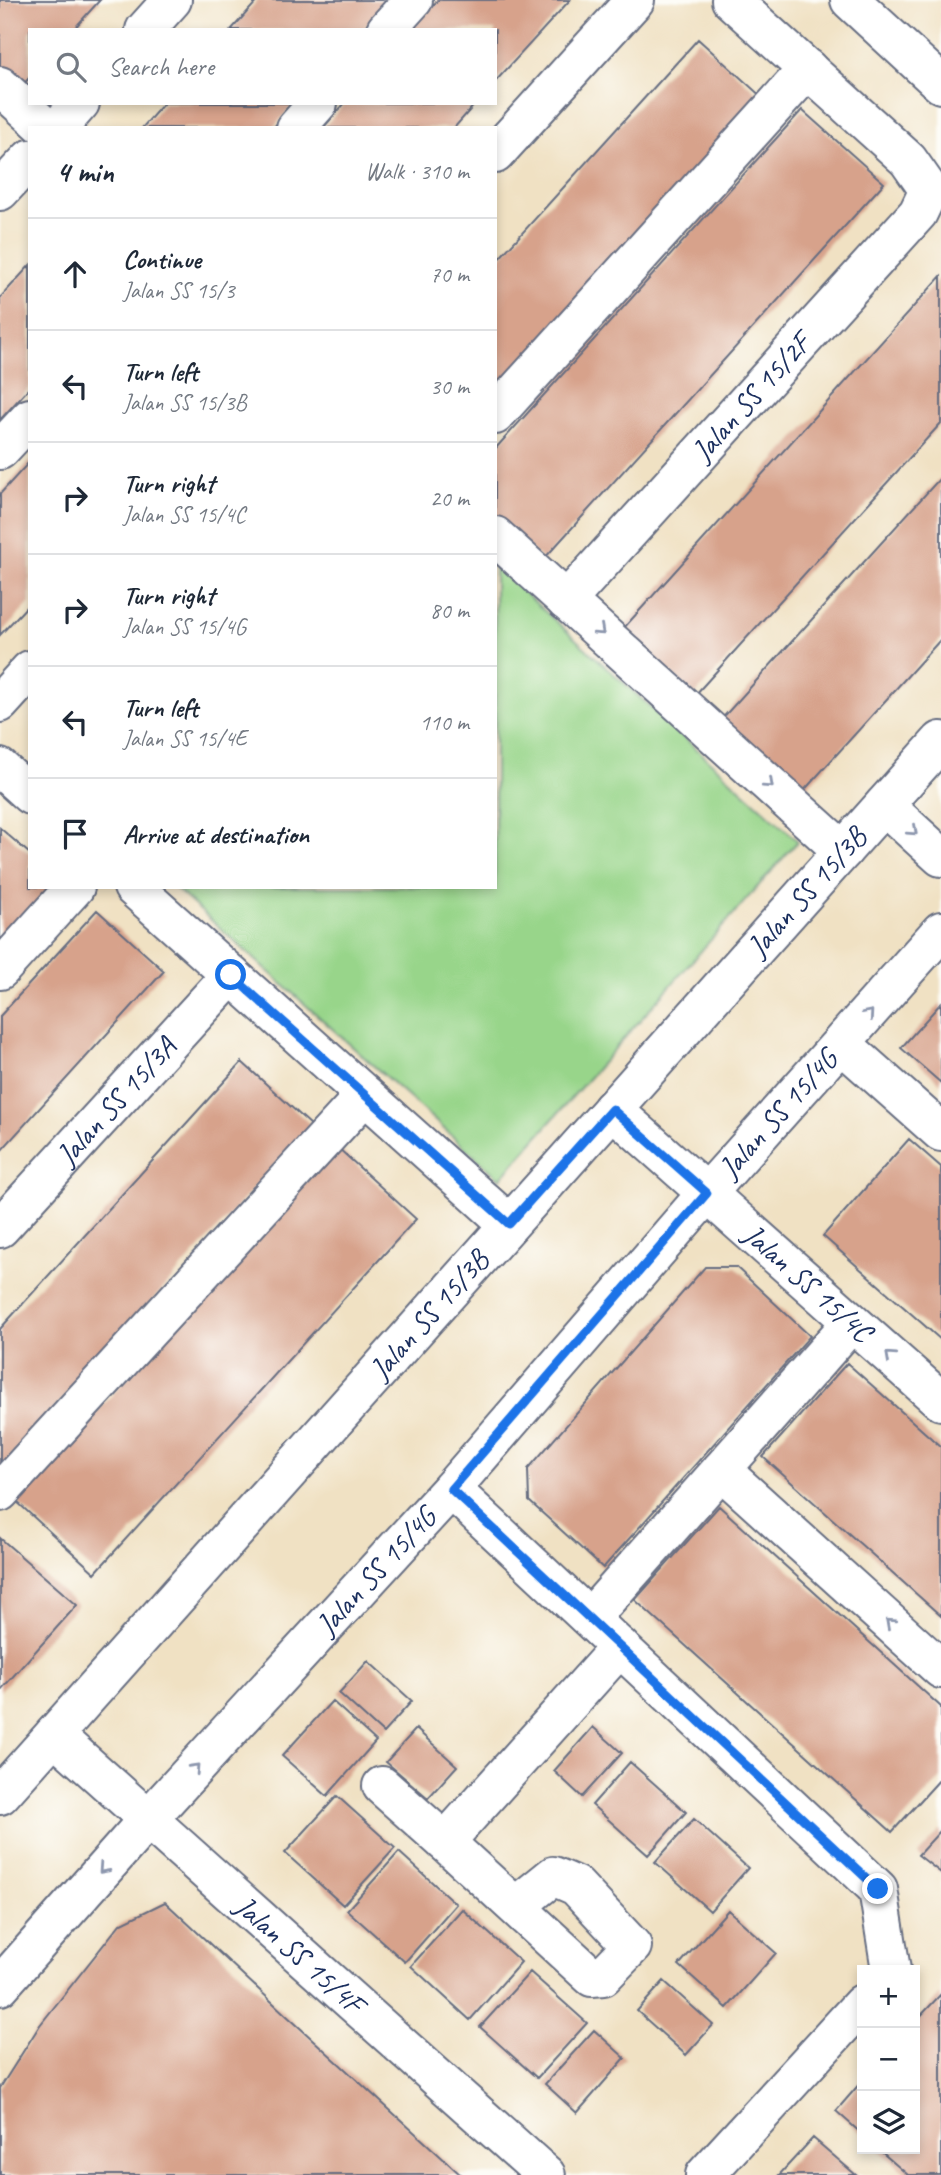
<!DOCTYPE html>
<meta charset="utf-8">
<style>
:root{--surface:#fff;--page:#f2f2f3;--text:#1f2937;--muted:#747a83;--line:#e0e1e3}
body{margin:0;font-family:Caveat,sans-serif;background:var(--page);color:var(--text)}
.controls{position:absolute;right:21px;bottom:21px;display:grid;overflow:hidden;border-radius:0px;box-shadow:0 4px 10px #0003}
.controls button{width:63px;height:63px;display:grid;place-items:center;padding:0;border:0;border-bottom:2px solid var(--line);background:var(--surface);color:var(--text);font:35px sans-serif}
.stop{position:absolute;width:21px;height:21px;margin:-16px;border:5px solid #1a73e8;border-radius:50%;background:#fff}
.stop.end{background:#1a73e8;border-color:#fff;box-shadow:0 2px 7px #0008}
.list{margin:0;padding:0;list-style:none}
h2{display:flex;justify-content:space-between;align-items:center;height:91px;margin:0;padding:0 28px;font-size:30px}
h2 small{font-size:23px;font-weight:400;color:var(--muted)}
.list li{display:grid;grid-template-columns:46px 1fr auto;gap:21px;align-items:center;box-sizing:border-box;height:112px;padding:0 28px;border-top:2px solid var(--line)}
.list b{display:block;font-size:26px;white-space:nowrap}
.list p{margin:0;font-size:23px;white-space:nowrap;color:var(--muted)}
.list em{font-size:23px;font-style:normal;color:var(--muted)}
.icon{flex:none;width:38px;height:38px;fill:none;stroke:currentColor;stroke-width:2;stroke-linecap:round;stroke-linejoin:round}
.map{position:relative;flex:none;width:941px;height:2175px;overflow:hidden}
.search{position:absolute;background:var(--surface);box-shadow:0 4px 10px #0003;left:28px;top:28px;width:469px;height:77px;display:flex;align-items:center;gap:18px;box-sizing:border-box;padding:0 24px;border-radius:0px;color:var(--muted);font-size:26px}
.panel{position:absolute;background:var(--surface);box-shadow:0 4px 10px #0003;left:28px;top:126px;width:469px;height:763px;border-radius:0px}
.map>svg:first-child{display:block}
.green{fill:#98d58a;stroke:#5a8274;stroke-width:2}
.building{fill:#d7a28b}
.lines{fill:none;stroke-linecap:round;stroke-linejoin:round}
.minor-casing{stroke:#666d81;stroke-width:42}
.minor{stroke:#fff;stroke-width:38}
.oneway{stroke:#8d97ae}
.route{stroke:#1a73e8;stroke-width:9}
.labels{text-anchor:middle;dominant-baseline:central;stroke-width:6;stroke-linejoin:round;paint-order:stroke}
.street-label{font-size:30px;fill:#1b2f5e;stroke:#fdfcf7}
</style>
<div class="map">
<svg width="941" height="2175" viewBox="0 0 941 2175">
<rect width="100%" height="100%" fill="#fdfcf7"/>
<filter id="ink" filterUnits="userSpaceOnUse"><feTurbulence type="fractalNoise" baseFrequency=".0143" numOctaves="2"/><feDisplacementMap in="SourceGraphic" scale="14" xChannelSelector="R" yChannelSelector="G"/><feConvolveMatrix kernelMatrix="1 2 1 2 8 2 1 2 1" color-interpolation-filters="sRGB"/></filter>
<filter id="wash" filterUnits="userSpaceOnUse"><feTurbulence type="fractalNoise" baseFrequency=".00686" numOctaves="4" result="noise"/><feDisplacementMap in="SourceGraphic" scale="28" xChannelSelector="R" yChannelSelector="G"/><feGaussianBlur stdDeviation="1.57" result="paint"/><feColorMatrix in="noise" values="0 0 0 0 0 0 0 0 0 0 0 0 0 0 0 0 0 1.4 0 .05"/><feComposite in="paint" operator="in"/></filter>
<g filter="url(#wash)">
<rect width="100%" height="100%" fill="#f0e1c3"/>
<path class="green" d="M495 566 798 841 500 1179 174 887H495Z"/>
<g id="blocks">
<path class="building" d="M0 0H100L73 30H30V77L21 87 0 68Z
M258 0H389L362 30H231Z
M438 0H570L495 82V30H411Z
M698 39 764 99 495 397V263Z
M164 103H295L273 128H142Z
M345 103H476L454 128H323Z
M802 110 884 183 543 560 495 517V449Z
M30 265V387L0 420V298Z
M941 276V423L695 695 622 630Z
M30 461V603L0 635V494Z
M941 477V639L799 796 718 723Z
M0 828 30 854V887H59L0 953Z
M97 910 164 971 0 1152V1016Z
M941 1003V1083L901 1048Z
M242 1062 311 1125 0 1469V1329Z
M909 1139 941 1167V1340L823 1236Z
M337 1147 416 1219 95 1573 16 1501Z
M705 1267H736L810 1336 603 1568 529 1501 528 1469Z
M847 1363 941 1447V1616L763 1457Z
M719 1506 941 1707V1778L892 1832 635 1600Z
M0 1538 77 1605 0 1691Z
M368 1661 412 1701 383 1733 339 1693Z
M332 1701 376 1741 327 1796 282 1756Z
M593 1727 622 1753 582 1797 554 1771Z
M416 1729 457 1766 428 1798 386 1762Z
M630 1762 686 1812 648 1855 592 1805Z
M337 1796 395 1848 343 1905 285 1853Z
M694 1819 748 1868 710 1911 655 1862Z
M941 1830V1873L918 1855Z
M399 1852 456 1904 405 1962 347 1910Z
M165 1902 287 2016 461 2175H0V2088L40 2025 120 1924Z
M462 1909 521 1962 470 2020 411 1966Z
M728 1910 776 1953 727 2008 679 1965Z
M530 1972 587 2023 537 2078 480 2027Z
M664 1981 713 2025 686 2055 637 2011Z
M941 1994V2175H908L878 2149H915V2022Z
M594 2030 625 2058 577 2113 545 2084Z
M862 2081V2134L836 2111Z
M813 2138 856 2175H779Z"/>
</g>
</g>
<g filter="url(#ink)">
<use href="#blocks" fill-opacity="0" stroke="#666d81" stroke-width="2"/>
<g class="lines">
<g class="minor-casing">
<g id="minor">
<path d="M850 0 941 84"/>
<path d="M145 30 172 0"/>
<path d="M386 30 413 0"/>
<path d="M0 86 46 128"/>
<path d="M58 128 80 103"/>
<path d="M296 128 318 103"/>
<path d="M495 154 635 0"/>
<path d="M0 191 30 159"/>
<path d="M495 415 808 69"/>
<path d="M0 450 30 418"/>
<path d="M495 536 843 851"/>
<path id="s1" d="M566 601 918 213 929 190 908 160 731 0"/>
<path d="M0 703 30 670"/>
<path d="M0 768 30 795"/>
<path d="M884 805 941 857"/>
<path d="M133 887 509 1224"/>
<path d="M0 970 75 887"/>
<path d="M842 1044 941 1132"/>
<path id="s2" d="M612 1109 941 1401"/>
<path id="s3" d="M0 1228 231 975"/>
<path d="M721 1470 941 1669"/>
<path d="M451 1489 878 1889 891 1970"/>
<path d="M0 1492 365 1095"/>
<path d="M590 1618 852 1322"/>
<path id="s4" d="M54 1735 546 2175"/>
<path d="M382 1786 445 1842"/>
<path id="s5" d="M0 1795 941 741"/>
<path d="M516 1906 553 1876 576 1886 632 1946 603 1976 592 1977 445 1842 620 1647"/>
<path id="s6" d="M0 1986 149 1818 451 1489 707 1193 941 931"/>
<path d="M705 2175 862 2004"/>
</g>
</g>
<use href="#minor" class="minor"/>
</g>
<defs><path id="oneway-chevron" d="M-2-3.5L2.5 0L-2 3.5" fill="none" stroke-width="1.6" stroke-linecap="round" stroke-linejoin="round" transform="scale(1.75)"/></defs>
<g class="oneway">
<use href="#oneway-chevron" transform="translate(600 631) rotate(42)"/>
<use href="#oneway-chevron" transform="translate(769 784) rotate(42)"/>
<use href="#oneway-chevron" transform="translate(913 831) rotate(42)"/>
<use href="#oneway-chevron" transform="translate(869 1014) rotate(-49)"/>
<use href="#oneway-chevron" transform="translate(890 1356) rotate(-138)"/>
<use href="#oneway-chevron" transform="translate(890 1623) rotate(-138)"/>
<use href="#oneway-chevron" transform="translate(195 1768) rotate(-47)"/>
<use href="#oneway-chevron" transform="translate(103 1869) rotate(132)"/>
</g>
</g>
<g class="lines" filter="url(#ink)">
<path class="route" d="M231 975 509 1224 612 1109 707 1193 451 1489 878 1889"/>
</g>
<g class="labels">
<g class="street-label">
<text stroke="none"><textPath href="#s1" startOffset="275">Jalan SS 15/2F</textPath></text>
<text stroke="none"><textPath href="#s5" startOffset="1211">Jalan SS 15/3B</textPath></text>
<text stroke="none"><textPath href="#s3" startOffset="172">Jalan SS 15/3A</textPath></text>
<text stroke="none"><textPath href="#s6" startOffset="1169">Jalan SS 15/4G</textPath></text>
<text stroke="none"><textPath href="#s2" startOffset="262">Jalan SS 15/4C</textPath></text>
<text stroke="none"><textPath href="#s5" startOffset="644">Jalan SS 15/3B</textPath></text>
<text stroke="none"><textPath href="#s6" startOffset="560">Jalan SS 15/4G</textPath></text>
<text stroke="none"><textPath href="#s4" startOffset="329">Jalan SS 15/4F</textPath></text>
</g>
</g>
</svg>
<div class="controls">
<button>+</button>
<button>−</button>
<button><svg class="icon" aria-label="layers" viewBox="0 0 24 24"><path d="M12 4l9 5-9 5-9-5zM3 14l9 5 9-5"/></svg></button>
</div>
<div class="stop" style="left:231px;top:975px"></div>
<div class="stop end" style="left:878px;top:1889px"></div>
<div class="search"><svg class="icon" aria-label="search" viewBox="0 0 24 24"><circle cx="10" cy="10" r="6"/><path d="M15 15l6 6"/></svg>Search here</div>
<section class="panel">
<h2>4 min<small>Walk · 310 m</small></h2>
<ul class="list">
<li><svg class="icon" aria-label="ahead" viewBox="0 0 24 24"><path d="M12 20V5M6 11l6-6 6 6"/></svg><div><b>Continue</b><p>Jalan SS 15/3</p></div><em>70 m</em></li>
<li><svg class="icon" aria-label="left" viewBox="0 0 24 24"><path d="M17 20v-9H6M10 6l-5 5 5 5"/></svg><div><b>Turn left</b><p>Jalan SS 15/3B</p></div><em>30 m</em></li>
<li><svg class="icon" aria-label="right" viewBox="0 0 24 24"><path d="M7 20v-9h11M14 6l5 5-5 5"/></svg><div><b>Turn right</b><p>Jalan SS 15/4C</p></div><em>20 m</em></li>
<li><svg class="icon" aria-label="right" viewBox="0 0 24 24"><path d="M7 20v-9h11M14 6l5 5-5 5"/></svg><div><b>Turn right</b><p>Jalan SS 15/4G</p></div><em>80 m</em></li>
<li><svg class="icon" aria-label="left" viewBox="0 0 24 24"><path d="M17 20v-9H6M10 6l-5 5 5 5"/></svg><div><b>Turn left</b><p>Jalan SS 15/4E</p></div><em>110 m</em></li>
<li><svg class="icon" aria-label="arrive" viewBox="0 0 24 24"><path d="M6 21V4h12l-3 4 3 4H6"/></svg><div><b>Arrive at destination</b></div></li>
</ul>
</section>
</div>
